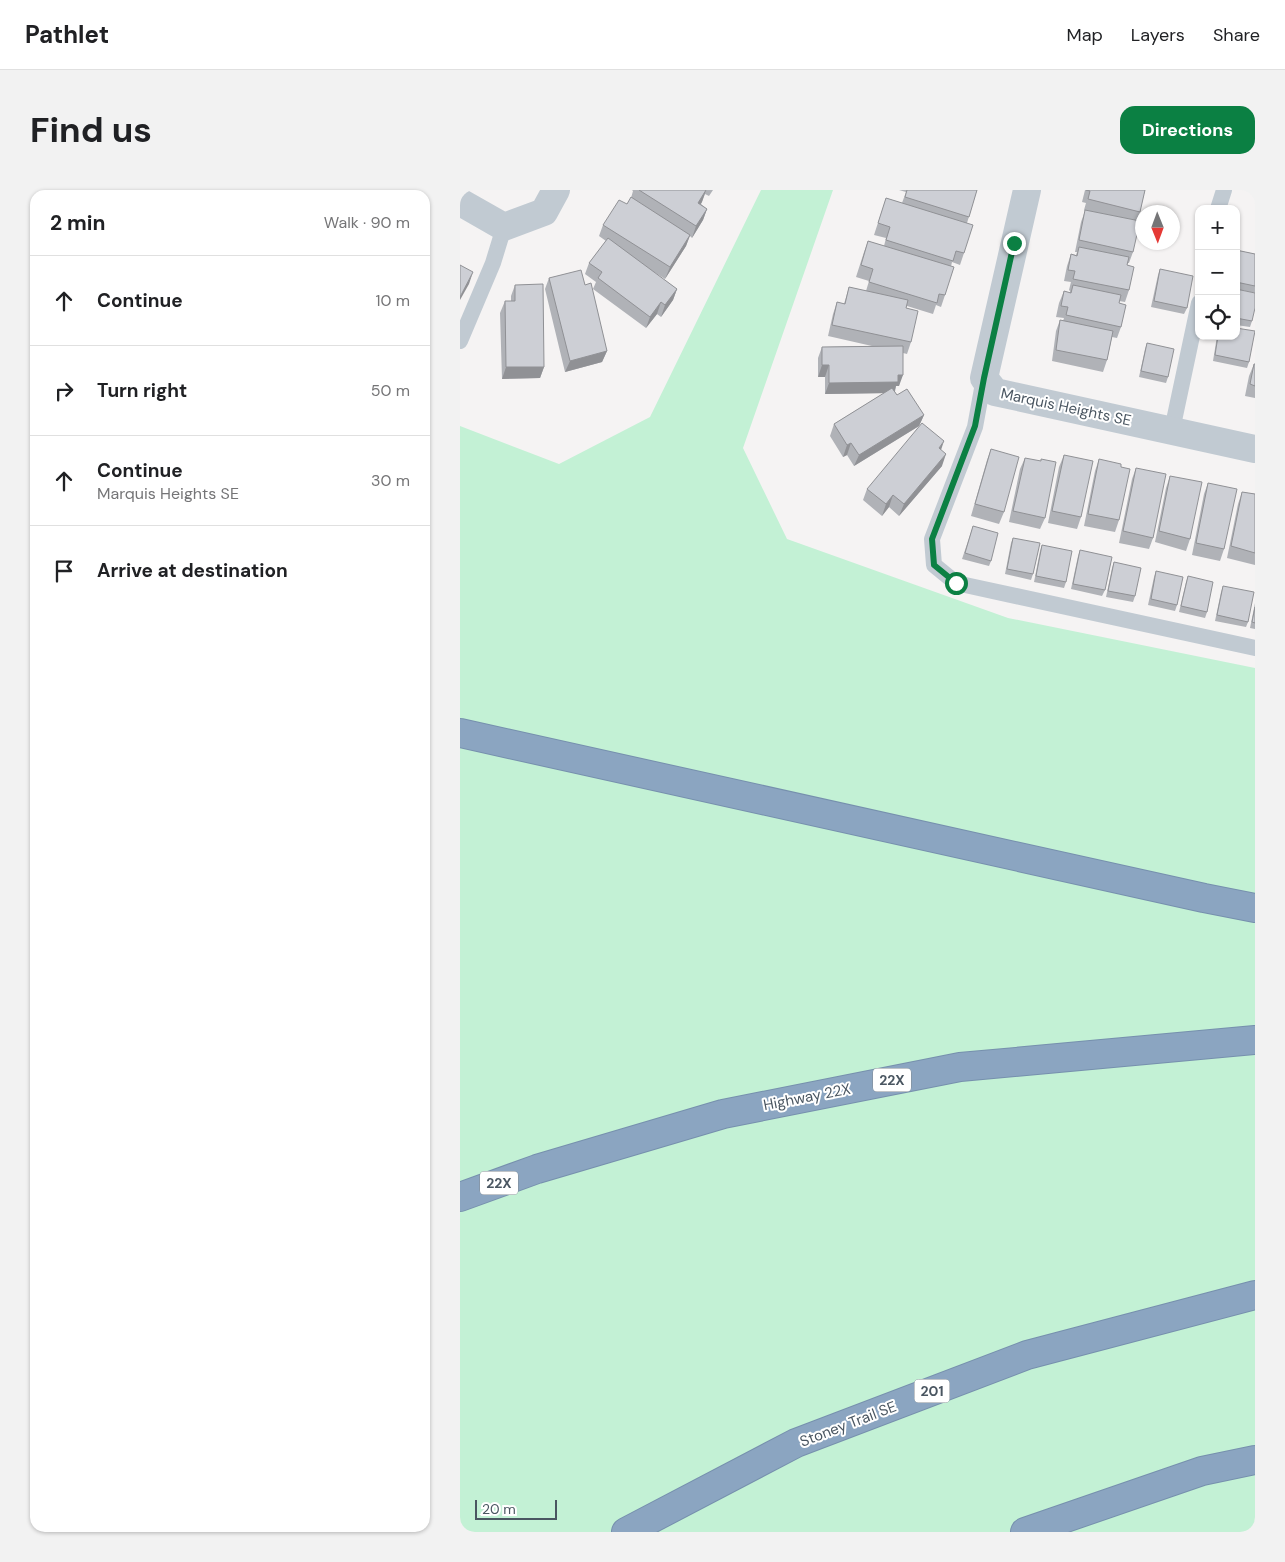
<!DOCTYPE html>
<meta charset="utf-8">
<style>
:root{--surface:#fff;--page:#f2f2f2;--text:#202124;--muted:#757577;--line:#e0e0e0;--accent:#0b8043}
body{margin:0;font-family:"DM Sans",sans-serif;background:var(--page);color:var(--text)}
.controls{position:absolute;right:15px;top:15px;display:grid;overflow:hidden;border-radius:10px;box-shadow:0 1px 4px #0004}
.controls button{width:45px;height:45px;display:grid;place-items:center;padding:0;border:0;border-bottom:1px solid var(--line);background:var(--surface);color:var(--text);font:25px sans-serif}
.compass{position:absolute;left:675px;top:15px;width:45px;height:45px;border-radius:50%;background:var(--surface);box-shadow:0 1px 4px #0004;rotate:179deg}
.scale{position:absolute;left:15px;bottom:12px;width:82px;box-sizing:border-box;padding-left:5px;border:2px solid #4a5661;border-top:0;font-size:14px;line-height:18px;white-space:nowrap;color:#4a5661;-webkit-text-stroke:4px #fff;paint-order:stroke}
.stop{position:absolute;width:15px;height:15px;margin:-11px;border:4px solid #0b8043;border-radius:50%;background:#fff}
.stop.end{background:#0b8043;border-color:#fff;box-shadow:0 1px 5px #0008}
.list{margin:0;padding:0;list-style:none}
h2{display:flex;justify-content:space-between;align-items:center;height:65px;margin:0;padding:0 20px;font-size:21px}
h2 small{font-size:16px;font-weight:400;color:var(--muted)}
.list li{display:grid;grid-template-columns:32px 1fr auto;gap:15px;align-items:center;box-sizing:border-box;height:90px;padding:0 20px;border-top:1px solid var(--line)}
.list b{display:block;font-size:19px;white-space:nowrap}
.list p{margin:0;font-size:16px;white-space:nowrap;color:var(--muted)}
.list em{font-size:16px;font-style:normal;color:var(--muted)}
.icon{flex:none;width:28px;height:28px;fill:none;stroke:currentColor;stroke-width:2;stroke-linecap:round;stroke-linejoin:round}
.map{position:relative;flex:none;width:795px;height:1342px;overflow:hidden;border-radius:15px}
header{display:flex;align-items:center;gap:30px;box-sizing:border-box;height:70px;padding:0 25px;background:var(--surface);border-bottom:1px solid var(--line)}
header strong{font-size:24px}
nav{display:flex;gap:28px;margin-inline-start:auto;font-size:18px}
.intro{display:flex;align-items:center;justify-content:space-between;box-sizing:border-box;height:120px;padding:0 30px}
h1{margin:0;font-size:35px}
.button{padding:12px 22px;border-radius:15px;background:var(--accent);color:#fff;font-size:18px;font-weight:700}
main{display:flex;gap:30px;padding:0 30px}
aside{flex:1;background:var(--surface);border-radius:15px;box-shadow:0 1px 4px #0004}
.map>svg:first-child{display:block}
.green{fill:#c3f1d5}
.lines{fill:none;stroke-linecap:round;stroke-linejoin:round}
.motorway-casing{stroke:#7690ad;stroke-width:30}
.service{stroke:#c1cad2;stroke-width:16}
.minor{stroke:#c1cad2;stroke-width:28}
.motorway{stroke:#8ba5c1;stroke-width:28}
.wall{fill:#b0b2b7}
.shaded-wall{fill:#909195}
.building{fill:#cdcfd5;stroke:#909195}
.route{stroke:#0b8043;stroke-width:6}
.labels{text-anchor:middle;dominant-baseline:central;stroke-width:4;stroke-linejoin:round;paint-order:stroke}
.shield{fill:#fff;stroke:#808990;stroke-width:1}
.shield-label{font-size:14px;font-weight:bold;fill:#4a5661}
.street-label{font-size:15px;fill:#4a5661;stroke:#fff}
</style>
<header>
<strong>Pathlet</strong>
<nav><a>Map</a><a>Layers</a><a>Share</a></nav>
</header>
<div class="intro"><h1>Find us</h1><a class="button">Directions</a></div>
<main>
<aside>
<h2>2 min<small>Walk · 90 m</small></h2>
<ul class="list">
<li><svg class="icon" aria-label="ahead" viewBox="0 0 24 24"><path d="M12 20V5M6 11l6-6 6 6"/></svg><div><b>Continue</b></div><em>10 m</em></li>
<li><svg class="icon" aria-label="right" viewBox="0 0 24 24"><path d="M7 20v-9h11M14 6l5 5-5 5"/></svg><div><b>Turn right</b></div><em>50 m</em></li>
<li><svg class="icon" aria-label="ahead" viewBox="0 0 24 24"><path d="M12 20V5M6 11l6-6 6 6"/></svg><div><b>Continue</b><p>Marquis Heights SE</p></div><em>30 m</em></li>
<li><svg class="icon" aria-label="arrive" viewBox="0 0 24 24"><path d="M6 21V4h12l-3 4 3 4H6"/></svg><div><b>Arrive at destination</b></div></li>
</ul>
</aside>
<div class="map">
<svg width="795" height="1342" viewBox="0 0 795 1342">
<rect width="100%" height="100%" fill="#f5f3f3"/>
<path class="green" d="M301 0H373L283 258 327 349 548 428 795 478V1342H0V236L99 274 190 227Z"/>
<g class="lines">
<g class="motorway-casing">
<path id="motorway" d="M0 543 744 708 795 718
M0 1007 77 979 263 924 500 877 795 850
M166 1342 336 1253 567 1165 795 1105
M565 1342 742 1281 795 1270"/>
</g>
<path class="service" d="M758 19 764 0
M0 151 33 73 44 37
M524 188 515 237 472 349 474 375 496 393 795 458
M712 240 739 113"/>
<path class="minor" d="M567 0 524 188 535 202 795 259
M0 12 44 37 84 22 96 0"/>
<use href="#motorway" class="motorway"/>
</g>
<path class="wall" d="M172 0H253L249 6 245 4 241 14 247 19 243 30 232 48 230 46 226 56 205 89 191 80 217 99 213 110 201 127 197 124 186 138 133 99 136 92 125 84 129 73 146 51 139 46 143 35 167 14 171 8 173 1Z
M439 0H517L507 33 504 63 500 75 492 72 485 105 481 117 476 115 473 124 447 116 446 118 451 152 447 164 443 163 439 196H436L435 202 437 205 464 225 459 236 394 276 387 265 383 267 370 246 374 234 424 203 365 204V187H358V168L362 157 412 156 368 146 373 124 377 112 384 114 389 97 406 101 409 91 396 87 404 62 408 51 424 56 426 48 414 45 426 8 442 13 446 2Z
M625 0H685L680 22 676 31 673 62 669 73H667V75L669 100 665 112 659 111V113L661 137 657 148 652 147 647 170 643 182 592 171 596 141 600 130 603 131 604 128 596 127 599 113 604 101 610 103V101L609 100 611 92 604 91 607 76 611 64 616 65 617 62H615L621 32 625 21 624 20 626 13 622 12Z
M776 60 795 64V103L776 99Z
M700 79 727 118 724 124 691 117 698 85Z
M89 88 125 95 147 161 142 172 105 182 85 99Z
M55 95 84 177 80 188 42 189 40 123 45 111H51V106Z
M776 99 792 131 790 137 776 135Z
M757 146H776L789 172 787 178 753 171Z
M687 153 708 187 706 193 679 187 685 159Z
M794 174H795V208L785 206 789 186Z
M531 259 544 322 539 334 511 326 527 270Z
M481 260 482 276 439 326 429 317 422 326 403 310 407 299Z
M604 265 621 327 617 339 588 333 599 277Z
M565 268 585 328 580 339 549 332 560 279Z
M639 269 659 330 655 342 624 336 635 281Z
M676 278 693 348 689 359 659 353 672 289Z
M710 286 730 349 726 361 695 352 706 298Z
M748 293 764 359 760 371 732 365 744 304Z
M782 302 795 304V375L767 368 778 314Z
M513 336 531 371 529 376 502 369Z
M553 348 573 384 571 390 545 384 551 353Z
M582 355 606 392 604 398 574 392 580 361Z
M620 360 645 400 642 406 611 399 618 366Z
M654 372 675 406 673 412 646 407 652 378Z
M696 381 717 415 715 421 688 415 694 387Z
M728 386 747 422 745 428 719 422 726 392Z
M763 396 788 432 786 437 755 431 761 402Z
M795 413V439L790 438Z"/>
<path class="shaded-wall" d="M246 0 242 12 234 24 238 13Z
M247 19 243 30 232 48 236 36Z
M230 45 226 56 205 89 210 77Z
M13 82 9 94 0 110V107Z
M217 99 213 110 201 127 205 115Z
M201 112 197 124 186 138 190 127Z
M147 161 142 172 105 182 110 171Z
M362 175H369L365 187H358Z
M46 177H84L80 188 42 189Z
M438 185H443L439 196H436L434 203 365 204 369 193Z
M464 225 459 236 394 276 399 265Z
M484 251 480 263 479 258Z
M391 253 387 265 383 267 387 255Z
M486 264 482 276 439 326 444 314Z
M433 305 429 317 422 326 426 314Z"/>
<path class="building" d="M179 0H246L238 13 247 19 236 36Z
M447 0H517L509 27 445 7Z
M626 0H685L680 22 628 9 630 1Z
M171 7 230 45 210 77 143 35 159 10 167 14Z
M426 8 513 35 504 63 496 61 493 71 426 50 430 37 418 33Z
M625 20 680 31 673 62 619 50Z
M148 48 217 99 205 115 201 112 190 127 138 88 142 82 129 73Z
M408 51 494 77 485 105 479 104 477 113 409 92 413 79 401 75Z
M619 57 669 67 667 75 674 77 669 100 613 89 615 81 608 80 611 64 617 66Z
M776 60 795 64V96L776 92Z
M0 75 13 82 0 107Z
M700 79 733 86 727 118 694 111Z
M121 80 125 95 131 93 147 161 110 171 89 88Z
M83 94 84 177H46L45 111H55V95Z
M613 95 661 105 659 113 666 115 661 137 606 125 608 117 601 116 604 101 611 103Z
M389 97 448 110 446 118 458 121 451 152 372 135 377 112 385 114Z
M776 99 795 103V118L792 131 776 128Z
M600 130 653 141 647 170 596 160Z
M776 138 795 141 789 172 755 165 758 146H776Z
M687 153 714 159 708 187 681 181Z
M443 156V185H438V192L369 193V175H362V157Z
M794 174H795V196L790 194Z
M432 198 437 205 447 199 464 225 399 265 391 253 387 255 374 234Z
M462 233 484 251 479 258 486 264 444 314 433 305 426 314 407 299Z
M531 259 559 267 544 322 515 314Z
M604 265 633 271 621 327 592 321Z
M565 268 581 271V269L596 272 585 328 553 321Z
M639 269 661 274V277L670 279 659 330 628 324Z
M676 278 706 284 693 348 663 341Z
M710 286 742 292 730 349 699 341Z
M748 293 777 299 764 359 736 353Z
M782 302 795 304V363L771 356Z
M513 336 538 343 531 371 505 363Z
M553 348 580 353 573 384 547 379Z
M582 355 612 361 606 392 576 386Z
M620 360 652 367 645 400 613 394Z
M654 372 681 378 675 406 648 401Z
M696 381 723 387 717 415 691 409Z
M728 386 753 392 747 422 721 416Z
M763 396 794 402 788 432 757 425Z
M795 417V433L792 432Z"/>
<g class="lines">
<path class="route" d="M496 393 474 375 472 349 515 236 524 188 554 53"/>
</g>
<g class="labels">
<g class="shield">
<rect x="413" y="878.5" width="38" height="23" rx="4"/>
<rect x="20" y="981.5" width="38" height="23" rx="4"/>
<rect x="454.5" y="1189.5" width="35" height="23" rx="4"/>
</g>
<g class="shield-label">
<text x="432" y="890">22X</text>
<text x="39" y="993">22X</text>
<text x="472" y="1201">201</text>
</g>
<g class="street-label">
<text transform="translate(606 217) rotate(12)">Marquis Heights SE</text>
<text transform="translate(347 907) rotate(-11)">Highway 22X</text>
<text transform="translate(388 1234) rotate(-21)">Stoney Trail SE</text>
</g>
</g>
</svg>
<div class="controls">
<button>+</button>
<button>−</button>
<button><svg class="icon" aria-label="locate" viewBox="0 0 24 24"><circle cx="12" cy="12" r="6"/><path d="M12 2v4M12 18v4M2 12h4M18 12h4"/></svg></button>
</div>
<svg class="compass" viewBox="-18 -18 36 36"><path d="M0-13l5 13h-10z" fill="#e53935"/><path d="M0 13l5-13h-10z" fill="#757577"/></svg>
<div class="scale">20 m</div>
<div class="stop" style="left:496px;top:393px"></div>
<div class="stop end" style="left:554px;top:53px"></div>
</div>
</main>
